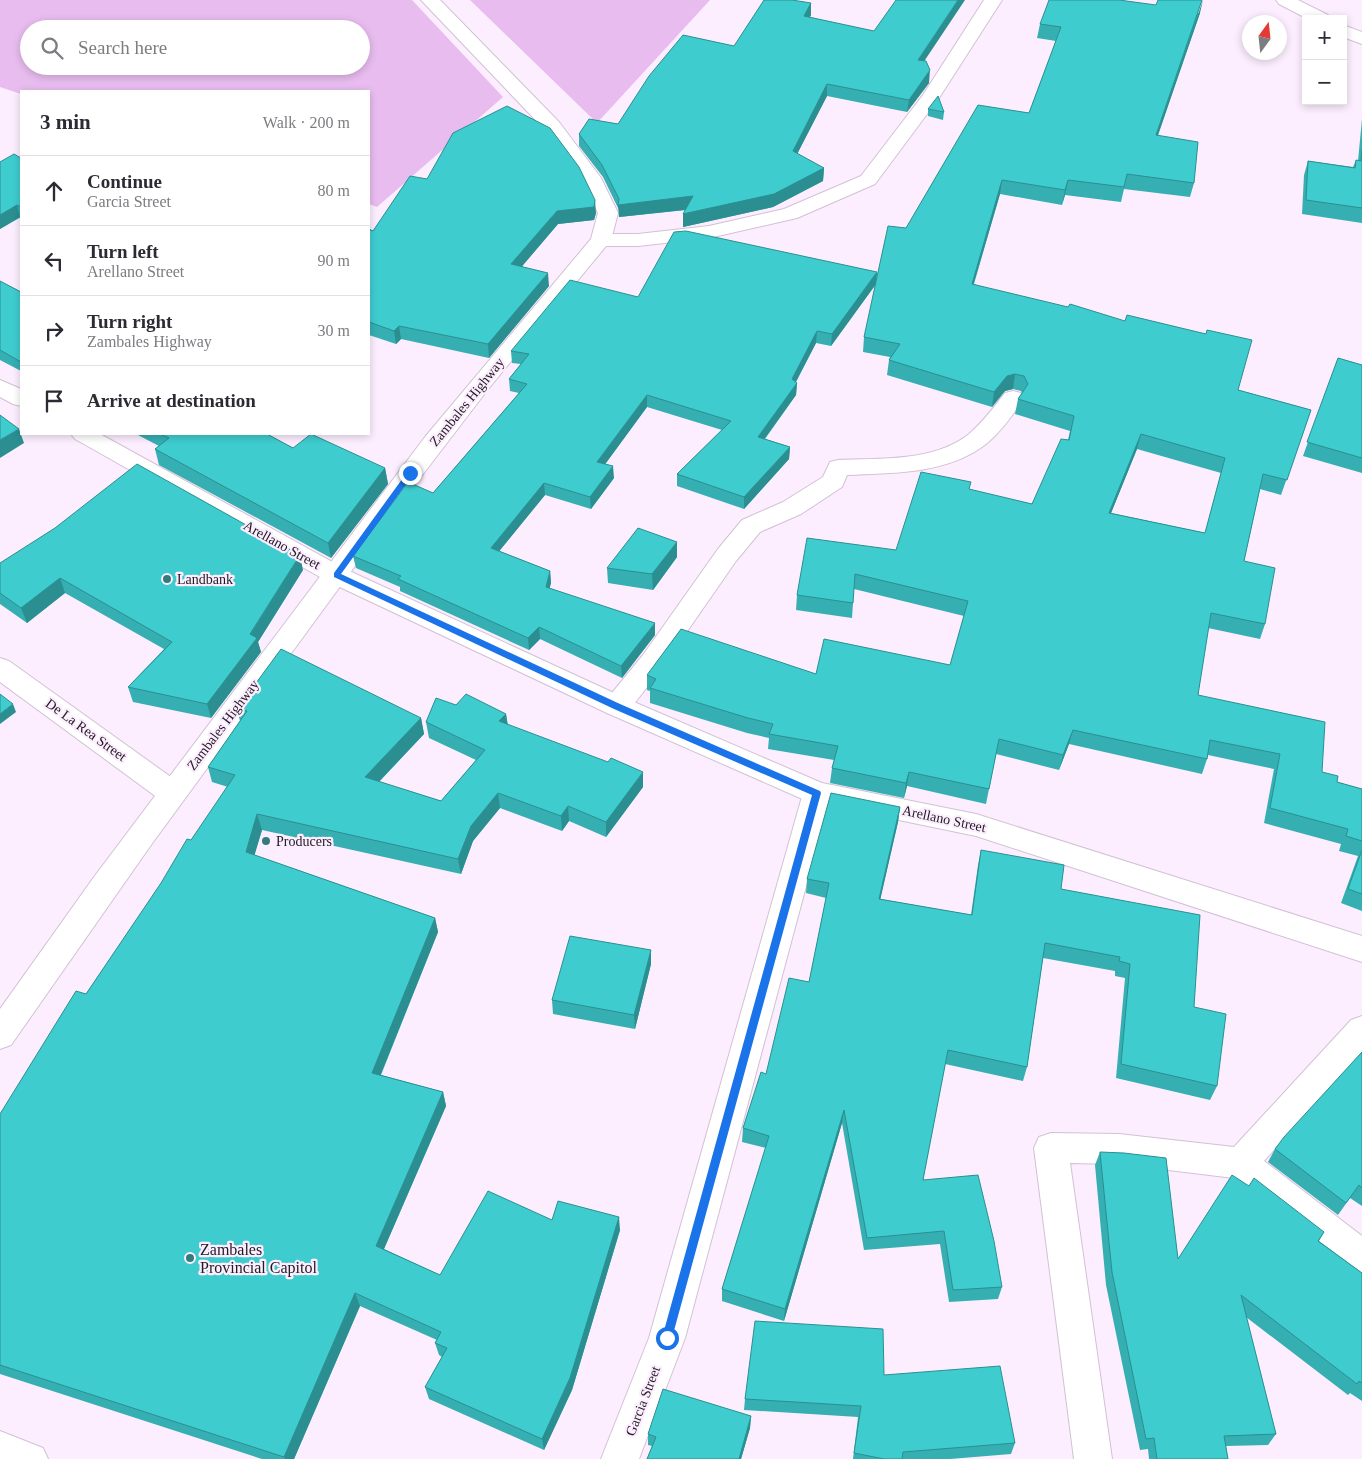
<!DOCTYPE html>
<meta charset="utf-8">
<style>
:root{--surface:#fff;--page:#f7f7f7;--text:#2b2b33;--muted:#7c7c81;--line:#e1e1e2}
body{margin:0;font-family:Georgia,serif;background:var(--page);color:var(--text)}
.controls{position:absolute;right:15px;top:15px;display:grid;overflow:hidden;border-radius:0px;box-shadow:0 2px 8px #0003}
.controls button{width:45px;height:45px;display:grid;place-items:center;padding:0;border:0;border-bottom:1px solid var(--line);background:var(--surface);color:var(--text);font:25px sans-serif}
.compass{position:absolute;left:1242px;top:15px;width:45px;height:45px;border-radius:50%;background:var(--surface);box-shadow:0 2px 8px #0003;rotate:15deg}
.stop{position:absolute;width:15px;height:15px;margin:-11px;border:4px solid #1a73e8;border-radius:50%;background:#fff}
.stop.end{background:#1a73e8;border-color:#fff;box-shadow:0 1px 5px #0008}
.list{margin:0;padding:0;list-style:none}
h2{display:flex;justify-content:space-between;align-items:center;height:65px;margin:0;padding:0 20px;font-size:21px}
h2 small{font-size:16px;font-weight:400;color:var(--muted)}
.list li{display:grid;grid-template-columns:32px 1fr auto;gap:15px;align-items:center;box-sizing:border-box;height:70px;padding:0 20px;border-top:1px solid var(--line)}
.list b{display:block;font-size:19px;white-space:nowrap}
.list p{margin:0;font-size:16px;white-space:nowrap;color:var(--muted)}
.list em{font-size:16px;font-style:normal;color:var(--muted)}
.icon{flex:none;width:28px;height:28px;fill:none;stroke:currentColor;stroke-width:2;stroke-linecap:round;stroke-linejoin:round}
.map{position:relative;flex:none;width:1362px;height:1459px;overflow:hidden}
.search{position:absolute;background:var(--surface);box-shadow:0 2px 8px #0003;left:20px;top:20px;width:350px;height:55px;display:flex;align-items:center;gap:12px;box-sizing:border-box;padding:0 18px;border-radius:28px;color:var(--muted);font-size:19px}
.panel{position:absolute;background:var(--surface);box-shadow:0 2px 8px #0003;left:20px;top:90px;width:350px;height:345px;border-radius:0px}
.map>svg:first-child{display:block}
.green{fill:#e8bcef;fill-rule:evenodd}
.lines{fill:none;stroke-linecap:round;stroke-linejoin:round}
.service-casing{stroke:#d2c1d5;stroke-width:2}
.pedestrian-casing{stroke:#d2c1d5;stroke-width:2}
.minor-casing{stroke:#d2c1d5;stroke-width:2}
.tertiary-casing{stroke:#d2c1d5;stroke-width:2}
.secondary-casing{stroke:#d2c1d5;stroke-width:2}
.primary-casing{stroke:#d2c1d5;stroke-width:2}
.service{fill:#fff;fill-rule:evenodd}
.pedestrian{fill:#fff;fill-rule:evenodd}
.minor{fill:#fff;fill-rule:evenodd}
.tertiary{fill:#fff;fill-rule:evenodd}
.secondary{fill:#fff;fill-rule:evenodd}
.primary{fill:#fff;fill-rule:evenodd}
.wall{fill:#35afb2;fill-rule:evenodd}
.shaded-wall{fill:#2b8f91}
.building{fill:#3ecccf;stroke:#2b8f91;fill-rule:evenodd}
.route{fill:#1a73e8}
.poi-dot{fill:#337c7d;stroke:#fceefe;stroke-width:2}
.labels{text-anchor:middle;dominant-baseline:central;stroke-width:4.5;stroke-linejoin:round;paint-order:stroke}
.street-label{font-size:14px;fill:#201a21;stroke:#fceefe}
.poi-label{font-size:14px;fill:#201a21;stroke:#fceefe;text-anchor:start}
.near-poi-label{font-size:16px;fill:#201a21;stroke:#fceefe;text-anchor:start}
</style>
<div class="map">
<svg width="1362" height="1459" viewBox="0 0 1362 1459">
<rect width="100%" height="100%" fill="#fceefe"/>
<path class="green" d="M0 0H412L503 97 377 207 369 204V91H21V94L0 87ZM29 29H361V66H29Z
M470 0H710L597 123Z"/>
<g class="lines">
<g class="service-casing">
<path id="service" d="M0 1431 43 1448 48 1459H0Z"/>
</g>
<g class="pedestrian-casing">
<path id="pedestrian" d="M1013 391 1021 393 1024 398C1013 415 999 435 982 447 944 474 892 473 847 475L842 487 801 514 760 532 736 561 661 669 627 713 617 716 607 713 603 706 607 699 643 655 718 549 742 520 783 502 823 477 830 462 838 460C881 458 934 462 969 434 983 422 994 407 1005 393Z"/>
</g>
<g class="minor-casing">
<path id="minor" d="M817 782 827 785 831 793 685 1338 639 1459H601L649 1338 803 793 807 785Z
M1362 1016V1052L1264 1161 1362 1236V1274L1350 1269 1234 1178 1119 1164 1070 1163 1112 1459H1074L1034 1148 1039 1137 1051 1133 1119 1134 1234 1147 1351 1020Z"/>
</g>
<g class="tertiary-casing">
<path id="tertiary" d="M984 0H1002L939 98 875 184 797 218 709 238 638 246H601L594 244 591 240 594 236 601 234H638L709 226 784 209 861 176 923 95Z
M0 380 21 389V406L13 404 0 397Z
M71 434H100L345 569 627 699 822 783 976 814 1362 936V962L976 836 807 801 607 713 327 581 75 439Z"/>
</g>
<g class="secondary-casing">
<path id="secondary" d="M1276 0H1298L1328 15 1331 19H1308L1279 4Z
M1343 25 1362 32V44L1343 37Z
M0 658 9 661 182 785 186 793 182 801 172 804 162 801 0 682Z"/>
</g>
<g class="primary-casing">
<path id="primary" d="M421 0H440L559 122 601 178 618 213 611 240 489 388 404 499 151 845 11 1045 0 1049V1009L94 877 425 437 591 239 598 213 581 179 545 130Z"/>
</g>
<use href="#service" class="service"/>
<use href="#pedestrian" class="pedestrian"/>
<use href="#minor" class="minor"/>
<use href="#tertiary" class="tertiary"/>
<use href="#secondary" class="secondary"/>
<use href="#primary" class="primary"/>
</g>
<path class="wall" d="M811 3V15L810 17 924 61 929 83 907 112 827 96 797 154 824 168 823 181 773 207 683 227V214L686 210 619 217V210L603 177 579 146V134L618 124 734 46Z
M1200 13 1157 136 1194 183 1190 197 1124 189 1121 202 1065 195 1062 205 1000 194 974 284 1238 390 1311 410 1281 495 1260 489 1244 561 1265 624 1260 639 1208 628 1198 695 1337 782 1362 789V911L1341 903 1358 856 1339 851 1341 844 1264 823 1274 769 1208 755 1207 759 1202 774 1069 744 1059 770 996 754 986 804 907 786 904 798 830 783 832 768 834 760 768 749 769 738 747 733 650 703V691L647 690V675L816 674 950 665 964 616 854 589 852 618 796 610 797 595 896 550 970 490 1032 504 1068 440 1070 431 1015 414 1018 399 1022 393 1021 391 1013 389 1005 391 992 407 887 375 889 360 890 357 863 352 864 337 906 228 1029 113 1056 41 1037 38 1040 24ZM1137 449 1221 473 1205 533 1111 513Z
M928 109 944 112 943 120 928 116Z
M1362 119V223L1302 214 1304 175 1308 161 1353 167 1356 160 1358 161Z
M21 158V217L0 229Z
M596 213 594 220 558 224 522 266 549 286 489 358 401 339 396 344 369 335V229L373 231Z
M877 272 876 284 831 346 816 343 796 382 797 383 796 395 765 439 790 447 789 459 744 509 677 486V474L722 430 647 407 605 464 614 478 591 509 545 495 499 551 550 571 551 583 549 588 655 635 622 678 540 639 529 650 400 591V587L356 568 353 556 433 493 519 393 510 391 509 379 521 364 512 363 511 351 638 297Z
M0 281 21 292V371L0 360Z
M1338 358 1362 365V473L1303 456Z
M136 434H267L293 448 385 468 388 484 331 558 159 465 155 449 159 446Z
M677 542V557L653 590 608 583 607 568Z
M0 563 303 570 258 642 261 652 211 718 133 702 128 687 164 649 65 593 27 623 0 604Z
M456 705 506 714 508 725 643 787 606 837 569 821 562 831 500 808 473 841 461 874 262 830 254 855 435 918 438 932 381 1075 443 1092 446 1106 384 1249 440 1275 552 1220 620 1230 572 1390 544 1450 429 1399 425 1387 442 1357 439 1355 435 1343 437 1340 360 1306 294 1459H262L0 1374V1114L86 994 228 787 212 782 208 767 240 721 237 709 421 718 424 734 379 782 441 801 476 760 429 738 426 722Z
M900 807 898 822 880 899 971 915 978 865 981 850 1061 889 1194 1007 1217 1086 1210 1100 1116 1078 1125 978 1115 976V971L1043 958 1027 1067 1023 1081 945 1064 923 1180 1002 1287 998 1299 949 1302 940 1244 864 1250 842 1123 784 1321 722 1301V1289L766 1148 742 1142 743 1128 766 1074 809 982 826 898 806 893 807 879Z
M651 950V964L635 1029 553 1014 552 1000Z
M1362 1052V1206L1350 1198 1338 1215 1268 1162 1275 1149Z
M1100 1152 1178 1259 1324 1232 1319 1241 1362 1273V1401L1350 1393 1348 1395 1246 1317 1276 1434 1268 1445 1226 1446 1228 1459H1149L1148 1449 1140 1450 1106 1285 1095 1165Z
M884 1375 1015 1443 1011 1454 950 1459H853L858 1417 744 1410 745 1399Z
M751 1416 750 1428 741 1459H647L652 1446 648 1445V1434Z"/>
<path class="shaded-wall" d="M958 0H965L917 72 918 60Z
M1203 0 1200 13 1153 150 1156 135Z
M811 3V15L803 28 804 16Z
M930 70 929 83 907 112 909 100Z
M827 84V96L792 164 793 151Z
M824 168 823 181 773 207 683 227V214Z
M1002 180 1000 194 969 299 972 284Z
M1068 180 1065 195 1062 205 1065 190Z
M693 196V209L619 217 618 205Z
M595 200 596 213 594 220 558 224 513 277 511 264 557 211Z
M17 205 20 217 0 229V215Z
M877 272 876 284 831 346 832 334Z
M548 273 549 286 489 358 488 344Z
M399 326 401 339 396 344 394 331Z
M817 331 816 343 791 391 792 379Z
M1015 374 1013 389 1005 391 992 407 994 392 1007 376Z
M797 383 796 395 757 449 758 437Z
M647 395V407L598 474 597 462Z
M19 429 24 443 0 458V440Z
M1141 434 1137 449 1105 528 1109 513Z
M790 447 789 459 744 509V497Z
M613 466 614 478 591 509 590 497Z
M385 468 388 484 331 558 328 543Z
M544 483 545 495 492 560 491 548Z
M677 542V557L653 590 652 574Z
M300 555 303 570 258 642 261 652 211 718 207 704Z
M550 571 551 583 547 599 546 587Z
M60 578 65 593 27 623 21 608Z
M655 623V635L622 678 621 666Z
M539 627 540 639 529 650 528 638Z
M13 704 16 712 0 724V714Z
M506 714 508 729 499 721Z
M421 718 424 734 368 793 365 777Z
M1073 730 1069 744 1059 770 1063 755Z
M643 772V787L606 837V822Z
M909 772 907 786 904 798 906 783Z
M498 793 500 808 473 841 461 874 458 859 471 826Z
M568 806 569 821 562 831 561 816Z
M900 807 898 822 877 914 879 899Z
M257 814 262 830 251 867 246 852Z
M435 918 438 932 376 1086 372 1073Z
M651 950V964L635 1029 634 1015Z
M443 1092 446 1106 380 1258 376 1246Z
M844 1110 842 1123 784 1321 785 1309Z
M619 1217 620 1230 572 1390 544 1450 542 1439Z
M355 1293 360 1306 294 1459H285L284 1457Z
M751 1416 750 1428 741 1459H739Z"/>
<path class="building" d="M764 0H792L811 3 804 16 874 31 896 0H958L918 60 926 61 930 70 909 100 827 84 793 151 824 168 774 194 683 214 693 196 618 205 619 199 602 165 579 134 589 119 618 124 649 76 683 35 734 46Z
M1049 0H1119L1156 5 1158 0H1202L1156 135 1198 142 1194 183 1127 174 1124 187 1068 180 1065 190 1002 180 972 284 1068 307 1070 304 1125 321 1127 315 1206 334 1207 330 1252 340 1238 390 1311 410 1287 480 1263 474 1244 561 1275 568 1265 624 1211 613 1198 695 1325 722 1322 772 1338 776 1337 782 1362 789V841L1346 836 1348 829 1270 808 1280 754 1210 740 1207 759 1073 730 1063 755 999 739 989 789 909 772 906 783 832 768 838 746 769 734 773 724 748 718 650 688 656 679 647 675 681 629 816 674 824 639 950 665 968 601 855 574 853 603 797 595 807 538 896 550 921 472 971 482 969 489 1032 504 1061 439 1069 440 1074 416 1018 399 1028 384 1024 376 1015 374 1007 376 994 392 889 360 900 344 864 337 888 226 906 228 978 105 1029 113 1061 27 1040 24ZM1141 434 1225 458 1205 533 1109 513Z
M938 96 944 112 928 109Z
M507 106 550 128 579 167 595 200 594 207 557 211 511 264 548 273 488 344 399 326 394 331 369 322V229L373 231 410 176 427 179 453 133Z
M1362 150V208L1306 200 1308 161 1355 168 1356 160 1361 161Z
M14 154 21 158V207L17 205 0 215V162Z
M686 231 877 272 832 334 817 331 792 379 797 383 758 437 790 447 744 497 677 474 731 421 647 395 597 462 613 466 590 497 544 483 491 548 550 571 546 587 655 623 621 666 539 627 528 638 398 579 401 576 353 556 408 482 433 493 527 384 509 379 529 354 511 351 570 280 638 297 674 232Z
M0 281 21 292V362L0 350Z
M1338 358 1362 365V458L1307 442Z
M0 415 19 429 0 440Z
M160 434H267L293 448 311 434 385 468 328 543 155 449 169 438Z
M137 464 300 555 250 634 257 638 207 704 128 687 172 642 60 578 21 608 0 593V563L55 528Z
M638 528 677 542 652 574 607 568Z
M281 649 421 718 365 777 441 801 485 750 426 722 436 698 456 705 466 694 506 714 499 721 608 762 611 758 643 772 606 822 568 806 561 816 498 793 471 826 458 859 257 814 246 852 435 918 372 1073 443 1092 376 1246 440 1275 488 1191 552 1220 558 1201 619 1217 570 1378 542 1439 425 1387 447 1348 435 1343 441 1332 355 1293 284 1457 0 1365V1114L76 991 86 994 161 883 187 839 191 840 235 775 208 767 247 711 237 709Z
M0 694 13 704 0 714Z
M831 793 900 807 879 899 972 915 981 850 1064 865 1061 889 1200 915 1194 1007 1226 1014 1217 1086 1121 1064 1130 964 1119 961 1120 957 1045 943 1027 1067 948 1050 923 1180 978 1175 994 1241 1002 1287 953 1290 944 1231 867 1238 844 1110 785 1309 722 1289 769 1136 743 1128 761 1072 766 1074 789 978 809 982 829 883 807 879Z
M1362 850V894L1348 889Z
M570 936 651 950 634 1015 552 1000Z
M1362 1052V1188L1359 1185 1346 1203 1275 1149 1284 1137Z
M1100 1152 1124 1153 1166 1158 1178 1259 1232 1175 1249 1186 1254 1178 1324 1232 1318 1241 1362 1273V1383L1359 1381 1357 1384 1241 1295 1276 1434 1224 1436 1228 1459H1157L1154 1438 1146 1439 1112 1272Z
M755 1321 883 1329 884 1375 1000 1366 1015 1443 903 1452 902 1459H884L854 1453 861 1406 745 1399Z
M663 1389 751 1416 739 1459H647L656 1437 648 1434Z"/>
<path class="route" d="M408 471 414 473 341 574 620 704 820 791 821 793 672 1338 671 1342 667 1343 663 1342 662 1338 812 795 614 709 334 577V573Z"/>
<g class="poi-dot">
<circle cx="167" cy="579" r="5"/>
<circle cx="266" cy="841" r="5"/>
<circle cx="190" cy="1258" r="5"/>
</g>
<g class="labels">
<g class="street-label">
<text transform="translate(467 402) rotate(-51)">Zambales Highway</text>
<text transform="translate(282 545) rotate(29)">Arellano Street</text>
<text transform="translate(223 725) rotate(-53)">Zambales Highway</text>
<text transform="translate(86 730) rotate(36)">De La Rea Street</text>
<text transform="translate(944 819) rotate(12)">Arellano Street</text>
<text transform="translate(643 1401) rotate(-69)">Garcia Street</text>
</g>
<g class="poi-label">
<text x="177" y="579">Landbank</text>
<text x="276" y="841">Producers</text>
</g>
<g class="near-poi-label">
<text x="200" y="1249">Zambales<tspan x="200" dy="18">Provincial Capitol</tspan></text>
</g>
</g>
</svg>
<div class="controls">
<button>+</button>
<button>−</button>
</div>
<svg class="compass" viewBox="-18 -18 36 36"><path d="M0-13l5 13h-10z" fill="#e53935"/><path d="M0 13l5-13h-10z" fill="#7c7c81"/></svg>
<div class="stop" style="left:667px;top:1338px"></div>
<div class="stop end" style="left:410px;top:473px"></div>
<div class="search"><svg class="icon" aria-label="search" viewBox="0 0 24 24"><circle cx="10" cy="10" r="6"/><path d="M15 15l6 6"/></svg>Search here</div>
<section class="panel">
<h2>3 min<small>Walk · 200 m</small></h2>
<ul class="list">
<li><svg class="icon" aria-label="ahead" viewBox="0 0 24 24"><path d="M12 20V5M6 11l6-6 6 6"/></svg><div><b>Continue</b><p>Garcia Street</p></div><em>80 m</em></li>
<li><svg class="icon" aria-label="left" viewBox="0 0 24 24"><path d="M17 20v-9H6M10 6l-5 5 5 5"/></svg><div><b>Turn left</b><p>Arellano Street</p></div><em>90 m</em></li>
<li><svg class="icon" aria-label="right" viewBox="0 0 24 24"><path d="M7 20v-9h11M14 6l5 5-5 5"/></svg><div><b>Turn right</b><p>Zambales Highway</p></div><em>30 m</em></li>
<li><svg class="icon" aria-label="arrive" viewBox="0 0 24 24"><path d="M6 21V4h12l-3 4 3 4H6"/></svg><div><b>Arrive at destination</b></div></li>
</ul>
</section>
</div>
